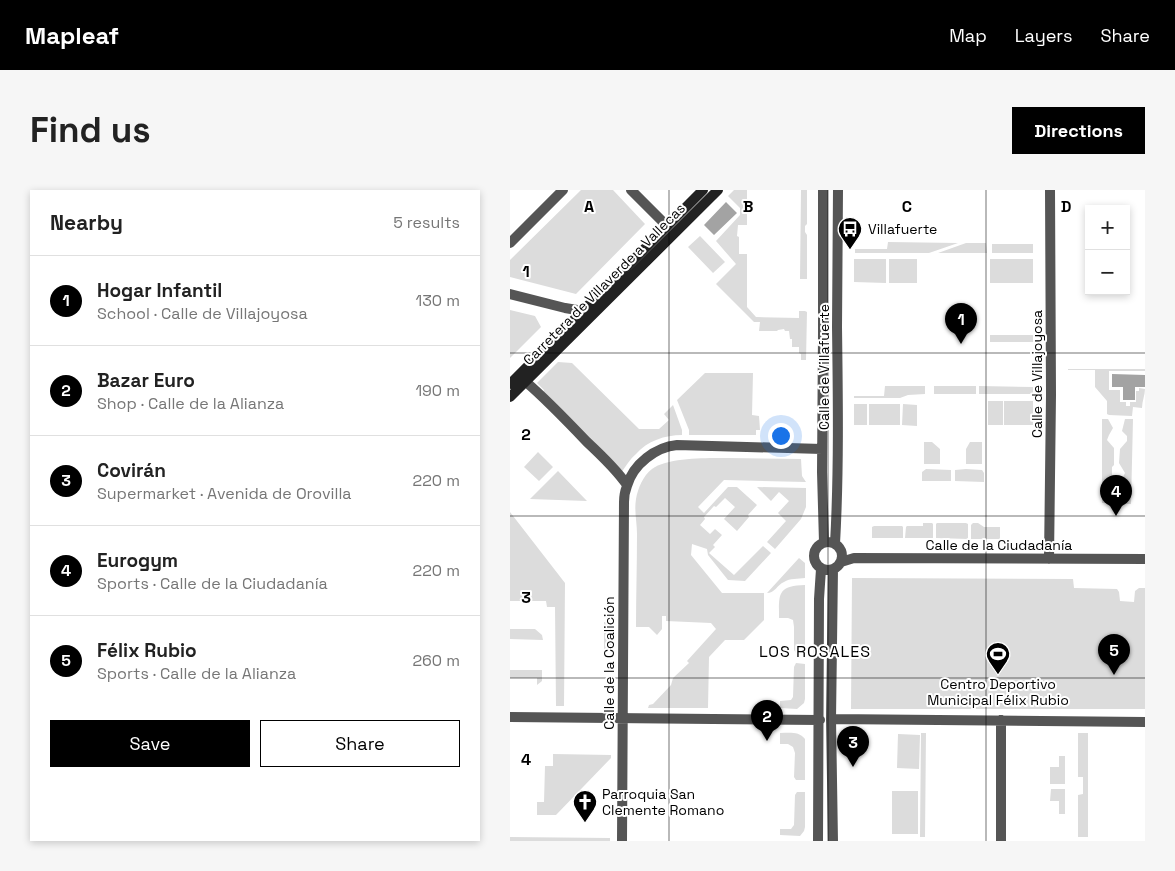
<!DOCTYPE html>
<meta charset="utf-8">
<style>
:root{--surface:#fff;--page:#f6f6f6;--text:#222;--muted:#767676;--line:#e0e0e0;--accent:#000}
body{margin:0;font-family:"Space Grotesk",sans-serif;background:var(--page);color:var(--text)}
.controls{position:absolute;right:15px;top:15px;display:grid;overflow:hidden;border-radius:0px;box-shadow:0 2px 8px #0003}
.controls button{width:45px;height:45px;display:grid;place-items:center;padding:0;border:0;border-bottom:1px solid var(--line);background:var(--surface);color:var(--text);font:25px sans-serif}
.you{position:absolute;left:270px;top:245px;width:18px;height:18px;margin:-12px;border:4px solid #fff;border-radius:50%;background:#1a73e8;box-shadow:0 0 0 8px #1a73e833}
.badge{display:grid;place-items:center;width:32px;height:32px;border-radius:50%;background:var(--accent);color:#fff;font-size:16px;font-weight:700}
.pin{position:absolute;translate:-50% -41px;filter:drop-shadow(0 1px 2px #0008)}
.pin::after{content:'';position:absolute;top:26px;width:18px;height:15px;background:inherit;clip-path:polygon(0 0,100% 0,50% 100%)}
.list{margin:0;padding:0;list-style:none}
h2{display:flex;justify-content:space-between;align-items:center;height:65px;margin:0;padding:0 20px;font-size:21px}
h2 small{font-size:16px;font-weight:400;color:var(--muted)}
.list li{display:grid;grid-template-columns:32px 1fr auto;gap:15px;align-items:center;box-sizing:border-box;height:90px;padding:0 20px;border-top:1px solid var(--line)}
.list b{display:block;font-size:19px;white-space:nowrap}
.list p{margin:0;font-size:16px;white-space:nowrap;color:var(--muted)}
.list em{font-size:16px;font-style:normal;color:var(--muted)}
.actions{display:flex;gap:10px;padding:15px 20px}
.actions a{flex:1;padding:11px 0;border:1px solid var(--accent);border-radius:0px;text-align:center;font-size:18px;color:var(--accent)}
.actions .main{background:var(--accent);color:#fff}
.map{position:relative;flex:none;width:635px;height:651px;overflow:hidden;border-radius:0px}
header{display:flex;align-items:center;gap:30px;box-sizing:border-box;height:70px;padding:0 25px;background:var(--accent);color:#fff}
header strong{font-size:24px}
nav{display:flex;gap:28px;margin-inline-start:auto;font-size:18px}
.intro{display:flex;align-items:center;justify-content:space-between;box-sizing:border-box;height:120px;padding:0 30px}
h1{margin:0;font-size:35px}
.button{padding:12px 22px;border-radius:0px;background:var(--accent);color:#fff;font-size:18px;font-weight:700}
main{display:flex;gap:30px;padding:0 30px}
aside{flex:1;background:var(--surface);border-radius:0px;box-shadow:0 2px 8px #0003}
.map>svg:first-child{display:block}
.green{fill:#dcdcdc}
.water{fill:#a3a3a3}
.lines{fill:none;stroke-linecap:round;stroke-linejoin:round}
.street{stroke:#555;stroke-width:10}
.secondary{stroke:#222;stroke-width:10}
.grid{fill:none;stroke:#000;stroke-width:1;stroke-opacity:0.55}
.labels{text-anchor:middle;dominant-baseline:central;stroke-width:4;stroke-linejoin:round;paint-order:stroke}
.poi-label{font-size:14px;fill:#000;stroke:#fff;text-anchor:start}
.street-label{font-size:14px;fill:#000;stroke:#fff}
.quarter-label{font-size:16px;letter-spacing:1px;fill:#000;stroke:#fff}
.grid-label{font-size:16px;text-anchor:middle;font-weight:bold;fill:#000;stroke:#fff;stroke-width:4;stroke-linejoin:round;paint-order:stroke}
</style>
<header>
<strong>Mapleaf</strong>
<nav><a>Map</a><a>Layers</a><a>Share</a></nav>
</header>
<div class="intro"><h1>Find us</h1><a class="button">Directions</a></div>
<main>
<aside>
<h2>Nearby<small>5 results</small></h2>
<ul class="list">
<li><span class="badge">1</span><div><b>Hogar Infantil</b><p>School · Calle de Villajoyosa</p></div><em>130 m</em></li>
<li><span class="badge">2</span><div><b>Bazar Euro</b><p>Shop · Calle de la Alianza</p></div><em>190 m</em></li>
<li><span class="badge">3</span><div><b>Covirán</b><p>Supermarket · Avenida de Orovilla</p></div><em>220 m</em></li>
<li><span class="badge">4</span><div><b>Eurogym</b><p>Sports · Calle de la Ciudadanía</p></div><em>220 m</em></li>
<li><span class="badge">5</span><div><b>Félix Rubio</b><p>Sports · Calle de la Alianza</p></div><em>260 m</em></li>
</ul>
<div class="actions"><a class="main">Save</a><a>Share</a></div>
</aside>
<div class="map">
<svg width="635" height="651" viewBox="0 0 635 651">
<rect width="100%" height="100%" fill="#fff"/>
<path class="green" d="M71 0H103L135 34 66 104 0 87V70Z
M224 0H237V35H228L227 46 229 47V64H237V117L246 127 289 128V121H295L297 122 296 170H291V164L289 163V157H282V149H280L279 141H275L274 139 268 140 267 141H249L250 132H244L206 94 226 74 206 51 230 25V18L218 6Z
M291 0H297V34L295 36V42L297 45V89H290Z
M190 46 215 72 203 83 178 57Z
M378 52 448 53 419 63H345V59H377Z
M456 53H476L477 63H428Z
M482 54H523V63H482Z
M344 69H376V93L344 92Z
M379 69H407V93H379Z
M480 69H523V93H480Z
M0 120 25 126 31 137 0 168Z
M480 145H523V152H480Z
M48 172 62 173 129 239H149L159 230 154 224 163 215 172 240V245C155 245 137 251 126 264 120 269 116 276 111 283L33 202 34 200 27 193Z
M558 179H635V181H599V200H610V212H616V216H620V212H626V201H629V198L635 199C635 205 632 211 632 218L623 217 622 226 599 225 597 224V211L585 197V180H558Z
M195 183H243L242 225 249 226 250 240H246V245H179V240L167 210Z
M375 196H415V204L398 205 390 208H344V206H374Z
M424 196H466V204H424Z
M469 196 523 197V204H469Z
M478 211H493V235H478Z
M494 211H523V235H494Z
M344 214H357V235H344Z
M359 214H390V235H359Z
M393 214 407 215V236L392 235Z
M592 229H598L603 238 599 245 597 250 604 258V275L602 277V295L605 297V313H592Z
M615 229H623L621 314H609V300L612 297 613 287 615 283 609 273 610 259 617 251V246L612 241Z
M414 252H422L430 259V274H414Z
M460 252H472V274H456V259Z
M28 262 43 277 29 291 14 277Z
M218 268 291 269 292 286 296 292 214 290 188 317 194 323 218 297H227L247 315 238 325 239 327 227 341 214 329 225 317 215 308 206 317 204 316 194 327 195 329 190 335 200 344 205 339 212 345 203 355 205 357 199 363 224 385 253 356 261 363 235 391 218 390 198 365 197 359 182 354 181 365 212 403H254V430L234 450H215L199 467 198 518H138L139 515 143 514 161 495 163 488 179 473 177 471 206 439 201 433 156 431V426H152V439L147 445 139 437H126C126 406 127 375 127 344 127 332 124 321 126 309 128 298 133 286 142 279 158 267 198 268 218 268Z
M416 279 441 280V291H412V282Z
M456 279 472 280 474 283V292L445 291V280Z
M48 281 77 311 20 309Z
M247 297 296 298V317L291 329 265 359 257 352 276 331 268 323 279 311 269 302 261 311Z
M0 322 55 393 54 516H46L45 417H37L36 411H0Z
M413 333H422L423 334V348H395L396 337 397 336H413Z
M427 333H456L458 334V349L426 348V334Z
M463 333H468L474 337H490V349H461V335Z
M364 336H392L393 337V348H362V337Z
M289 368 295 373V388C288 389 280 388 274 392 267 395 265 403 257 403Z
M342 388 563 389 564 398 607 399 609 402 610 411 624 412 625 401 629 398H635V519H341Z
M295 395V464L286 463 284 460V437L283 430 278 428H269C269 404 267 396 295 395Z
M94 432H102V462H94Z
M0 439H25L32 445 33 450 0 449Z
M286 473 295 474V509L294 513 287 519 270 518V511L281 510 283 507 284 477Z
M0 480H32V491L27 495V488H0Z
M270 543C279 543 289 541 295 549V590H286L284 587 285 563 283 557 278 554H270Z
M411 543H416L415 647H410Z
M568 543H578V647H568V605L573 604V587H568Z
M388 544 410 545 409 579 387 578Z
M43 564 101 565V568L46 625H27V612H34L35 576H43Z
M549 566H555V594H540V577H549Z
M541 599H555V624H549V611H540Z
M382 601H408V644H382Z
M287 602H295V637L294 641 290 646 270 645V639H281L284 635 285 605Z
M0 647 100 648V651H0Z"/>
<path class="water" d="M216 12 227 23 204 45 194 35Z
M602 184 635 185V197H625V210H613V197H602Z"/>
<g class="lines">
<path class="street" d="M121 0 157 36
M313 0V143L312 282 314 352
M0 53 53 0
M0 104 55 118 73 121
M16 192C37 210 57 231 77 252 91 265 106 279 117 295
M304 366a14 14 0 1 1 28 0a14 14 0 1 1-28 0Z
M325 354C329 282 328 209 327 137 327 91 328 46 328 0
M539 369 541 205 540 0
M331 372 344 368 635 369
M0 527 310 530
M321 529 635 532
M491 530V651
M112 651 114 312C114 307 115 301 117 296 123 274 146 257 167 255L312 259
M308 651 309 409 311 379
M323 651 321 529 323 379"/>
<path class="secondary" d="M0 194 193 0
M0 207 208 0"/>
</g>
<path class="grid" d="M159 0V651M318 0V651M476 0V651M0 163H635M0 326H635M0 488H635"/>
<defs>
<g id="bus-pin" transform="scale(1.25)"><path d="M0 17L-7.5 6A9.5 9.5 0 1 1 7.5 6Z" fill="#000" stroke="#fff"/><path d="M-5-6H5V4H4V6H2V4H-2V6H-4V4H-5ZM-3.5-4V0h7V-4ZM-3.5 1.2v1.5H-2V1.2ZM2 1.2v1.5H3.5V1.2Z" fill="#fff"/></g>
<g id="stadium-pin" transform="scale(1.25)"><path d="M0 17L-7.5 6A9.5 9.5 0 1 1 7.5 6Z" fill="#000" stroke="#fff"/><path d="M0-5a6.5 5 0 1 0 0 10a6.5 5 0 1 0 0-10ZM-3.5-1.8h7v3.6h-7Z" fill="#fff"/></g>
<g id="church-pin" transform="scale(1.25)"><path d="M0 17L-7.5 6A9.5 9.5 0 1 1 7.5 6Z" fill="#000" stroke="#fff"/><path d="M-1.2-6h2.4v3.5h3.3v2.4h-3.3V6h-2.4V-.1h-3.3v-2.4h3.3Z" fill="#fff"/></g>
</defs>
<g fill-rule="evenodd">
<use href="#bus-pin" x="340" y="39"/>
<use href="#stadium-pin" x="488" y="464"/>
<use href="#church-pin" x="75" y="612"/>
</g>
<g class="labels">
<g class="poi-label">
<text x="358" y="39">Villafuerte</text>
<text x="488" y="494" text-anchor="middle">Centro Deportivo<tspan x="488" dy="16">Municipal Félix Rubio</tspan></text>
<text x="92" y="604">Parroquia San<tspan x="92" dy="16">Clemente Romano</tspan></text>
</g>
<g class="street-label">
<text transform="translate(94 94) rotate(-45)">Carretera de Villaverde a Vallecas</text>
<text transform="translate(314 177) rotate(-90)">Calle de Villafuerte</text>
<text transform="translate(527 184) rotate(-90)">Calle de Villajoyosa</text>
<text x="489" y="355">Calle de la Ciudadanía</text>
<text transform="translate(99 473) rotate(-90)">Calle de la Coalición</text>
</g>
<g class="quarter-label">
<text x="305" y="461">LOS ROSALES</text>
</g>
</g>
<g class="grid-label">
<text x="79" y="22">A</text>
<text x="238" y="22">B</text>
<text x="397" y="22">C</text>
<text x="556" y="22">D</text>
<text x="16" y="87">1</text>
<text x="16" y="250">2</text>
<text x="16" y="413">3</text>
<text x="16" y="575">4</text>
</g>
</svg>
<div class="controls">
<button>+</button>
<button>−</button>
</div>
<div class="you"></div>
<div class="pin badge" style="left:451px;top:154px">1</div>
<div class="pin badge" style="left:257px;top:551px">2</div>
<div class="pin badge" style="left:343px;top:577px">3</div>
<div class="pin badge" style="left:606px;top:326px">4</div>
<div class="pin badge" style="left:604px;top:485px">5</div>
</div>
</main>
